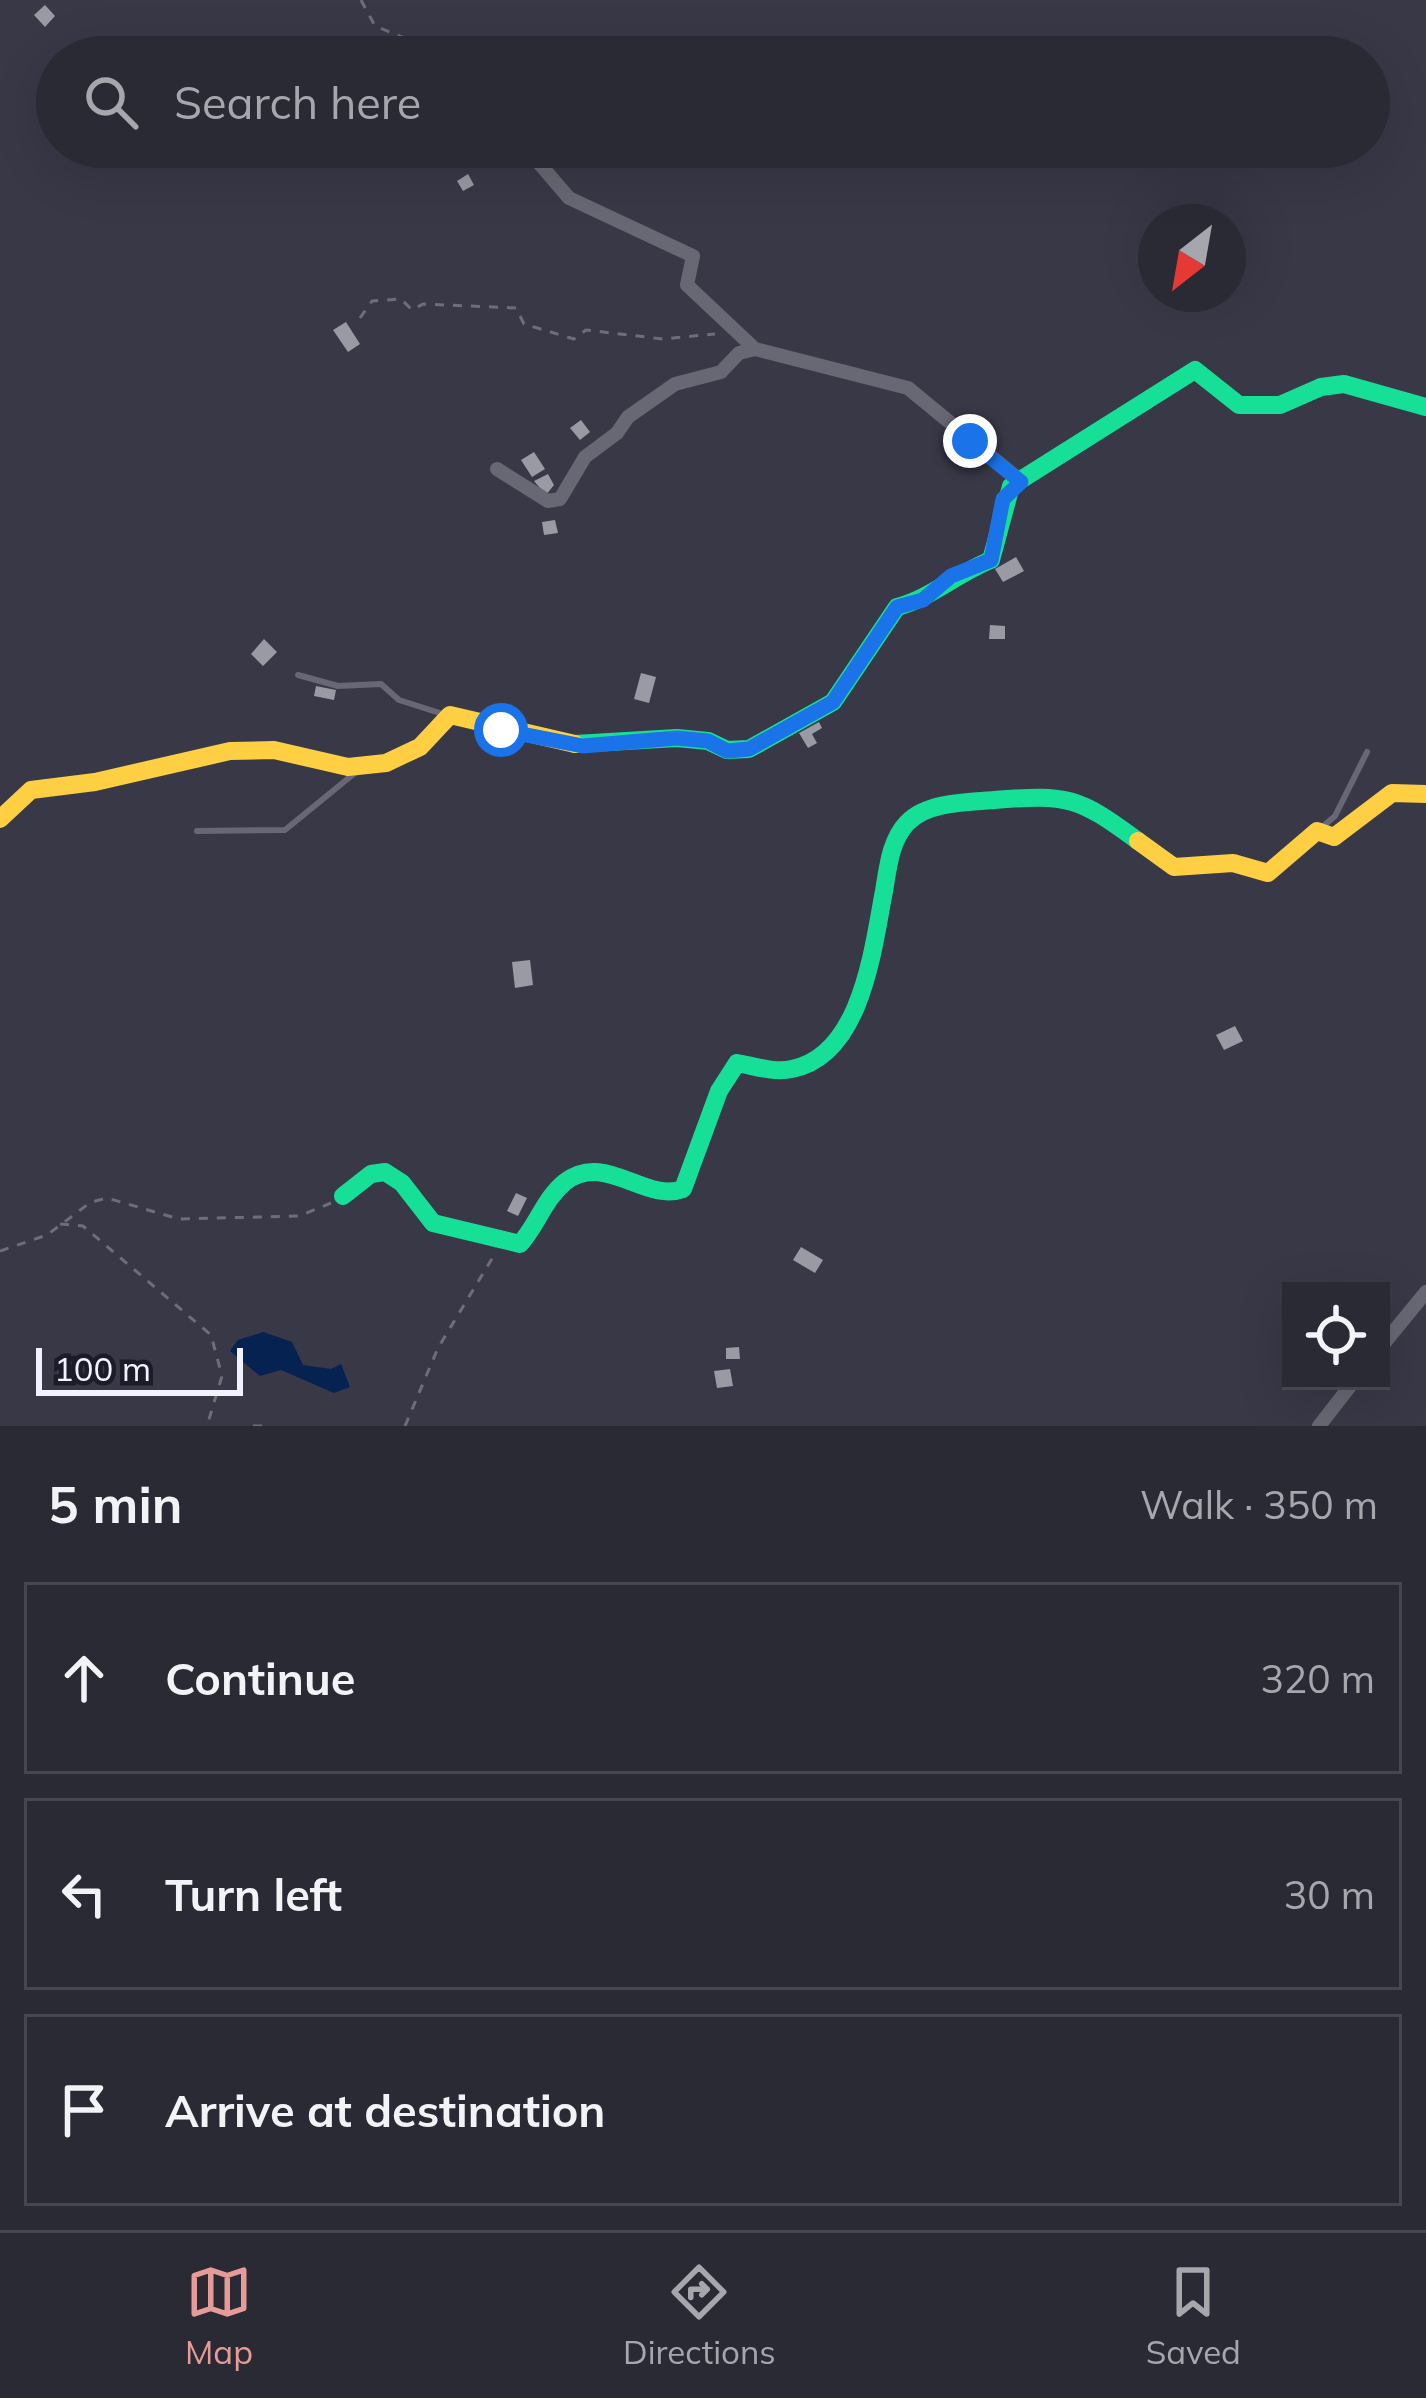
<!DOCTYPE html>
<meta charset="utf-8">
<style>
:root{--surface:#2a2a35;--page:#32323d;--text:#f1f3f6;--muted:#a5a7ad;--line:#464650;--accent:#e69b98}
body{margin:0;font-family:Mulish,sans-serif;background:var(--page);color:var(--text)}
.controls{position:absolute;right:36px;bottom:36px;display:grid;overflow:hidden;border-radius:0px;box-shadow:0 12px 48px #0002}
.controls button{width:108px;height:108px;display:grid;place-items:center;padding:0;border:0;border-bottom:3px solid var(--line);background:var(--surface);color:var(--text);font:60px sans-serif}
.compass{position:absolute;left:1138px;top:204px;width:108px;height:108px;border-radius:50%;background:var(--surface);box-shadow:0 12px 48px #0002;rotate:211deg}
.scale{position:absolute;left:36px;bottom:30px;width:207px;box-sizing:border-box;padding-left:12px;border:6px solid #f1f2fd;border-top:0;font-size:33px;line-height:42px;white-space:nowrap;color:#f1f2fd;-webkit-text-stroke:9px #1b1c28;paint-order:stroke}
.stop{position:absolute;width:36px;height:36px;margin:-27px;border:9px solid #1a73e8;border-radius:50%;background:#fff}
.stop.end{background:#1a73e8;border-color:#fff;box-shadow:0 3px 12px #0008}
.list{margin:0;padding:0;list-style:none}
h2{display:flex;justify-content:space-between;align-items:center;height:156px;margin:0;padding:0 48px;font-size:51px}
h2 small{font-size:39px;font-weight:400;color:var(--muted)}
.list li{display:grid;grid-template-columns:78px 1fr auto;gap:36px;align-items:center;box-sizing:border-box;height:192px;margin:0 24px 24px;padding:0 24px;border:3px solid var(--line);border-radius:0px}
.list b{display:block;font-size:45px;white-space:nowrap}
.list em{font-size:39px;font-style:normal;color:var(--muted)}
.icon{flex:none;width:66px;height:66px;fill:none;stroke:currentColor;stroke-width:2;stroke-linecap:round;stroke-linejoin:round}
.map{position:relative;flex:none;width:1426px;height:1426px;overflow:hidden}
.search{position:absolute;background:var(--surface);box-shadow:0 12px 48px #0002;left:36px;right:36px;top:36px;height:132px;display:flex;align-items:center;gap:30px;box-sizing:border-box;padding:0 42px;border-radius:66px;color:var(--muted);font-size:45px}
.sheet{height:804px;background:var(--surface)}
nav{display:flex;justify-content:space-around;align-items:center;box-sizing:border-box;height:168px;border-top:3px solid var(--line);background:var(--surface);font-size:33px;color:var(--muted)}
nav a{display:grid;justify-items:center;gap:6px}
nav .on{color:var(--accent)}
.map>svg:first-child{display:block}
.water{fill:#062250}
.building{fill:#9a9aa5}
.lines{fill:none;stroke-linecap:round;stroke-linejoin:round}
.path{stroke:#6e6e78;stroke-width:3;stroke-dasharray:9 9;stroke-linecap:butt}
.lane{stroke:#686874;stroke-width:6}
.street{stroke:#686874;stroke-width:14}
.fast{stroke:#16e098;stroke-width:18}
.slow{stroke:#ffcf43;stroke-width:18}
.route{stroke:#1a73e8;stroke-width:15}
</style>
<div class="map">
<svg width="1426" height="1426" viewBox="0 0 1426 1426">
<rect width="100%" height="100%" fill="#383847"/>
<path class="water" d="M263 1332 292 1342 303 1365 331 1369 341 1364 350 1387 334 1393 281 1370 260 1376 230 1351 238 1340Z"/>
<path class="building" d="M45 5 55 16 45 27 34 15Z
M495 147H517L516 163 494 160Z
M468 174 474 185 463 191 457 181Z
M346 322 360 344 348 352 333 330Z
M581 420 590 432 580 440 570 428Z
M534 452 545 469 532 477 521 460Z
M548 474 554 485 546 495 534 481Z
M555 520 558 533 544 535 542 522Z
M1016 557 1024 571 1003 582 995 569Z
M990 625 1005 626V639H989Z
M264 639 277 652 263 666 251 654Z
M641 673 656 677 649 703 634 699Z
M316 686 336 690 334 700 314 696Z
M819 722 822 728 812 734 817 743 808 748 799 733Z
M530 960 533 985 515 988 512 962Z
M1235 1026 1243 1041 1224 1050 1216 1035Z
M516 1193 527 1198 518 1216 507 1211Z
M801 1247 823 1260 815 1273 793 1260Z
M739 1347 740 1359H726V1348Z
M730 1369 733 1386 717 1388 714 1371Z"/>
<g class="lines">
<path class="path" d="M361 0 375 26 424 46 431 57
M360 318 372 301 401 299 412 310 423 304 516 308 524 324 574 339 586 330 663 339 715 334
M60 1224 83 1226 211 1335 222 1376 207 1426
M0 1251 47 1235 91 1202 107 1198 179 1219 299 1216 331 1203
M253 1426H263
M405 1426 438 1348 493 1257"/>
<path class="lane" d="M298 675 338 686 381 684 399 700 446 715
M1320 829 1335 816 1367 752
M197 831 285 830 356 772"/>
<path class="street" d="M526 148 569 198 693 256 687 285 755 349 908 388 1021 481
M497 469 548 501 560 499 585 457 617 433 628 417 675 384 721 372 739 353 755 349
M1381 1347 1426 1292
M1319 1426 1354 1381"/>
<path class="fast" d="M575 744 677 738 708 741 727 750 749 749 833 702 897 607C931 598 956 574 991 560L1011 486 1195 370 1239 405H1280L1321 387 1344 384 1426 407
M343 1196 371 1174 385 1172 402 1183 433 1223 520 1244C537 1225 545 1198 565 1182 605 1151 645 1203 683 1189L719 1091 737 1063C754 1066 774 1073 792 1069 862 1055 873 948 884 891 888 868 890 841 907 823 926 802 968 802 994 800 1069 794 1078 797 1138 841"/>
<path class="slow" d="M0 819 31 790 95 782 230 751 274 750 348 767 386 763 420 747 450 715 575 744
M1138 841 1174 867 1233 863 1268 873 1317 831 1334 837 1392 793 1426 794"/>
</g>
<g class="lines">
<path class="route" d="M501 730 583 746 677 738 708 741 727 751 749 749 833 702 897 607 923 600 951 576 991 560 1003 499 1021 482 970 441"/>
</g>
</svg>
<div class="controls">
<button><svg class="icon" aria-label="locate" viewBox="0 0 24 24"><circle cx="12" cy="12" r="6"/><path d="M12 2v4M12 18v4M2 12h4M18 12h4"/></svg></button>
</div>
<svg class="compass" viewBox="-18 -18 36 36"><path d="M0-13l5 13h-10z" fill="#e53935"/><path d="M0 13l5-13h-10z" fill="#a5a7ad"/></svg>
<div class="scale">100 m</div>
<div class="stop" style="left:501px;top:730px"></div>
<div class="stop end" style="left:970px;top:441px"></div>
<div class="search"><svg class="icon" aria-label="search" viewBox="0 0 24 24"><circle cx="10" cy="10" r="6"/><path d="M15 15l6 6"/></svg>Search here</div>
</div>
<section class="sheet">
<h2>5 min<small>Walk · 350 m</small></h2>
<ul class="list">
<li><svg class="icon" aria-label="ahead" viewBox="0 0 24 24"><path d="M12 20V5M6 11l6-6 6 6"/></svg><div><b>Continue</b></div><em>320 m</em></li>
<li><svg class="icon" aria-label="left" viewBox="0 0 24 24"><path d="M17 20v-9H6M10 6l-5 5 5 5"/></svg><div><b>Turn left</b></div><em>30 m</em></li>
<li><svg class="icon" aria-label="arrive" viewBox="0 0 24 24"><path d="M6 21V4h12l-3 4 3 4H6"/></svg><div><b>Arrive at destination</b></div></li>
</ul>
</section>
<nav>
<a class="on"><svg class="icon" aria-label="map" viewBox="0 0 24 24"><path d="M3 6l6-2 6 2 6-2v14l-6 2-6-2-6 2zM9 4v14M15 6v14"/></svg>Map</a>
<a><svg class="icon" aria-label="directions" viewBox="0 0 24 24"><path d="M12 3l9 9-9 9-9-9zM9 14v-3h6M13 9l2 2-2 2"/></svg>Directions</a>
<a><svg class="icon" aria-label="saved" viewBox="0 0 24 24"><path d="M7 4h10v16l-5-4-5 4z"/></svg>Saved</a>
</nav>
